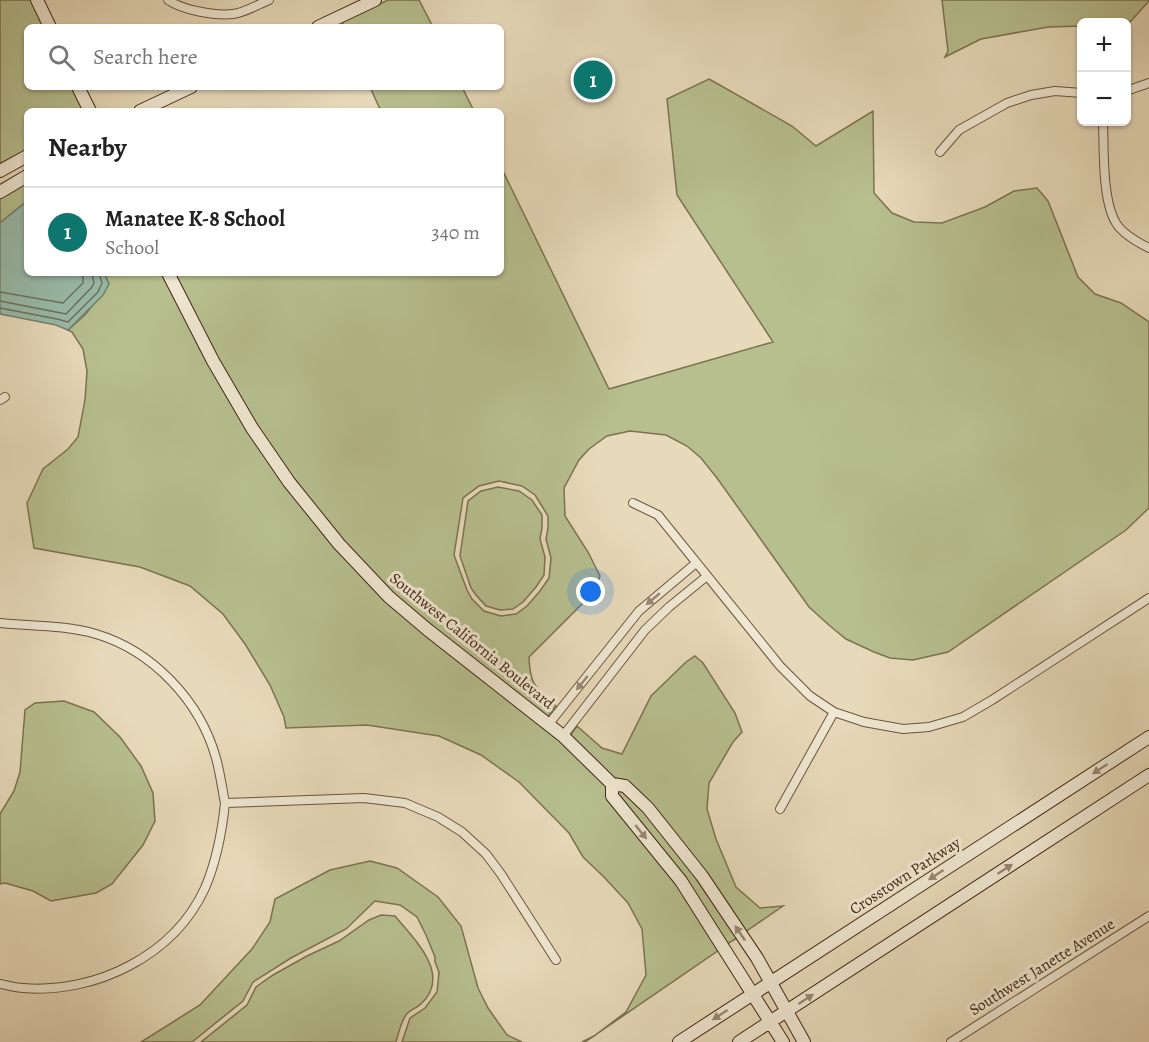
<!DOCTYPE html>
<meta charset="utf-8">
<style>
:root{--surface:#fff;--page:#f6f6f6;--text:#222;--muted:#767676;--line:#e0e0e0;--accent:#0f766e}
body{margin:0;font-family:Alegreya,serif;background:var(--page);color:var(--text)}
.controls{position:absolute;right:18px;top:18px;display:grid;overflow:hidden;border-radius:9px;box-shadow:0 2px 4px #0004}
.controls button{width:54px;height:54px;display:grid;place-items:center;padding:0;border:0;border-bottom:2px solid var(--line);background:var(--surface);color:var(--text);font:30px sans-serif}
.you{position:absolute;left:591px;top:592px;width:21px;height:21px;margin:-15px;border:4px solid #fff;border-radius:50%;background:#1a73e8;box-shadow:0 0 0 9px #1a73e833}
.badge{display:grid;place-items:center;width:39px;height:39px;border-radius:50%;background:var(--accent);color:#fff;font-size:20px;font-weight:700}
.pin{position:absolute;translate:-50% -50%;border:3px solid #fff;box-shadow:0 2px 6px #0006}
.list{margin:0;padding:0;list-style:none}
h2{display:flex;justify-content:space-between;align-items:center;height:78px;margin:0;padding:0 24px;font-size:26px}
h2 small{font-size:20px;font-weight:400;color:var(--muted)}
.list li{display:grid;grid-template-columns:39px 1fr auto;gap:18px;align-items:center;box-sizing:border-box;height:90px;padding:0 24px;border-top:2px solid var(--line)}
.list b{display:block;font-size:22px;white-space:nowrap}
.list p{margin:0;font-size:20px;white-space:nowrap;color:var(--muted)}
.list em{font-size:20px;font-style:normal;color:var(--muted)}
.icon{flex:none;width:33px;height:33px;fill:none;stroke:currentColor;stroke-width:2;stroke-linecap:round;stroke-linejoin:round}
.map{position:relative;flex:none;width:1149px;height:1042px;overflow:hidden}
.search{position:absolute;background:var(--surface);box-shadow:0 2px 4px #0004;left:24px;top:24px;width:480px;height:66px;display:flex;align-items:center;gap:15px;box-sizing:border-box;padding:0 21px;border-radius:9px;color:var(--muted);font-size:22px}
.panel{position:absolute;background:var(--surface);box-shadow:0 2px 4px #0004;left:24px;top:108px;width:480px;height:168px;border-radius:9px}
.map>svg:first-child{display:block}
.green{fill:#b7bf8f;stroke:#7d7350;stroke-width:1.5;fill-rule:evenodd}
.water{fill:#98bbaa;stroke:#76806d;stroke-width:1.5}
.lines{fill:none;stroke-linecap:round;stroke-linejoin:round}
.shore{stroke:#6e715e;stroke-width:1.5}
.street-casing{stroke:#6c543c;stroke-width:10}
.secondary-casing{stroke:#432712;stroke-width:14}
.street{stroke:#efe7d2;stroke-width:8}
.secondary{stroke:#efe7d2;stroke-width:12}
.oneway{fill:#998772}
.labels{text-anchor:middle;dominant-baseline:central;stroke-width:6;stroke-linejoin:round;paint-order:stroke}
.street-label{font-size:16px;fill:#432712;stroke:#efe7d2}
</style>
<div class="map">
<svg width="1149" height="1042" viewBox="0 0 1149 1042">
<rect width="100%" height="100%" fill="#e7daba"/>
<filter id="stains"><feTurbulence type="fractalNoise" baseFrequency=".00333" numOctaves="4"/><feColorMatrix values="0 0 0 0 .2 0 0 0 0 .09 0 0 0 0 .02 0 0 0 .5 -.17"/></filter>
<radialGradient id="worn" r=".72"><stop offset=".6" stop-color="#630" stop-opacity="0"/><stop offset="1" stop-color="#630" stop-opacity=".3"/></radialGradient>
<path class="green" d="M0 0H32L45 27H27V87H73L84 111H27V161L0 175Z
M388 0H419L433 27H345L342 22Z
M942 0H1149V1L1131 21 1126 22H1082L1081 26 1048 27 981 39 945 57 948 51Z
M709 79 792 126 816 146 873 111 874 193 892 213 914 222 942 223 985 207 1014 191 1037 188 1048 201 1078 277 1095 294 1121 303 1149 322V508L1126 530 948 652 913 660 890 658 874 652 846 639 830 626 809 607 717 478 701 458 687 446 666 435 630 431 607 436 589 449 579 460 564 488 565 516 588 552 600 576 594 592 529 657C530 687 536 687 556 706L547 718 491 675 393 593 343 541 293 478 257 426 218 359 174 273H501V167L609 389 773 342 677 195 667 99ZM499 481 522 486 535 495 548 516V528L546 539 551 558 549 578 540 591 527 606 516 614 501 616 484 611 472 599 467 590 454 555 463 498 479 486Z
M370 87H462L474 111H384L379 107Z
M27 174V201L0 223V188Z
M104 273H162L208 363 248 431 425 635 560 740 607 786 676 884 719 950 585 1042H582L594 1036 626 1012 646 975 642 929 628 903 604 877 583 857 569 833 519 782 481 755 439 736 367 725 286 728 284 717 270 685 245 644 223 614 190 586 140 567 34 548 27 503 43 469 68 449 78 437 85 400 87 371 83 349 72 332 68 330 85 315 109 284Z
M498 487 519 491 532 500 542 515V528L540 539 545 557 544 575 536 587 523 602 513 609 500 610 486 606 476 595 471 588 460 556 468 501 481 491Z
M695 656 703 663 735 713 742 732 733 742 709 783 707 809 716 839 736 887 760 908 783 906 745 932 626 780 614 778 570 736 577 726 602 748 622 754 651 696 686 662Z
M64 701 94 712 120 737 141 766 153 793 155 821 143 845 112 884 96 893 51 901 33 891 5 883 0 884V814L14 791 20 772 25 710 35 703Z
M618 790C641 794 720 913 737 938L727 944 618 794Z
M370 861 397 868 438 897 461 926 478 988 488 1008 507 1035 522 1042H402L410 1018 425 1008 437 992 439 972 435 962V957L426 935 417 917 400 905 375 901 346 929 291 958 253 982 243 1001 192 1042H141L200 1005 252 949 270 922 275 899 330 870Z
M381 915 395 916C415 940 452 975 421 1004 417 1008 409 1010 406 1015 401 1022 398 1034 396 1042H201L247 1005 256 987 273 975 307 956 339 941 369 920Z"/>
<path class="water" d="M27 201V273H104L109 284 103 295 68 330 56 325 0 314V223Z"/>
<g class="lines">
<path class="shore" d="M0 292 63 303 83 283V273
M0 301 66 314 92 287 94 283 92 273
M0 308 57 319 68 322 98 292 102 283 99 273"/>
<g class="street-casing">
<path id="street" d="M168 0C182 10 215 16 233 14 244 13 259 4 269 0
M1126 91 1149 83
M1103 122C1104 149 1102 200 1116 223 1122 233 1139 243 1149 248
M940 152 959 130 1007 103 1031 95 1055 91 1082 93
M0 400 5 397
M633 503 658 515 780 666 810 696 834 712 864 722 903 729 929 727 963 717 992 700 1149 598
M0 623C31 626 65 625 96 634 153 651 200 701 216 758 220 772 222 788 225 803L364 798 405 803 438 817 462 832 486 854 501 874 556 960
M548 725 639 611 696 563
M563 736 645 630 669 607 707 576
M780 809 834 712
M0 984C7 985 15 988 23 988 95 994 174 956 205 888 217 860 222 832 225 803
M951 1042 1149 916"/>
</g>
<g class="secondary-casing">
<path id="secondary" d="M37 0 50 27
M318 27 375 0
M78 87 90 111
M140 111 191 87
M0 171 27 156
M0 192 27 176
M168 273 213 361 252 428 289 482 339 544 389 597 428 630 563 736 612 784 625 786 648 808 702 876 757 958 804 1042
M612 784V796L681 881 783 1042
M679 1042 1149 737
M739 1042 1149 775"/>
</g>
<use href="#street" class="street"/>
<use href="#secondary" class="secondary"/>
</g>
<defs><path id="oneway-solid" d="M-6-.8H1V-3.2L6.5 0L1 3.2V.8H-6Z" transform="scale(1.5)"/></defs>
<g class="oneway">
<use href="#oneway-solid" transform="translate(653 599) rotate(140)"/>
<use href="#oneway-solid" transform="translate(582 683) rotate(129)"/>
<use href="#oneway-solid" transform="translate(1100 769) rotate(147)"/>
<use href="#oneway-solid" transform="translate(641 832) rotate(51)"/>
<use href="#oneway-solid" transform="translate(1005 869) rotate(-33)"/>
<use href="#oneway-solid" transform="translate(936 875) rotate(147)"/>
<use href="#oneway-solid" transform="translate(740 933) rotate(-124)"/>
<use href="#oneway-solid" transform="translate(806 999) rotate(-33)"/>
<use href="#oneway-solid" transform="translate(720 1015) rotate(147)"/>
</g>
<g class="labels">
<g class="street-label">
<text transform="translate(472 641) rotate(39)">Southwest California Boulevard</text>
<text transform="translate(905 876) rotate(-33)">Crosstown Parkway</text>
<text transform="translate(1042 967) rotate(-32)">Southwest Janette Avenue</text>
</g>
</g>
<rect width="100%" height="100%" filter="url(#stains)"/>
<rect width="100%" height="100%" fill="url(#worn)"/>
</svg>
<div class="controls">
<button>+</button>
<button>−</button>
</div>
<div class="you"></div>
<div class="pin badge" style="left:593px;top:80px">1</div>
<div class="search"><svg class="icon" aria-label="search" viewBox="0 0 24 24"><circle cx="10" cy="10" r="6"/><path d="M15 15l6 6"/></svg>Search here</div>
<section class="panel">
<h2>Nearby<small></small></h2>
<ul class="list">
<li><span class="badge">1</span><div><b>Manatee K-8 School</b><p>School</p></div><em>340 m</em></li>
</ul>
</section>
</div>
